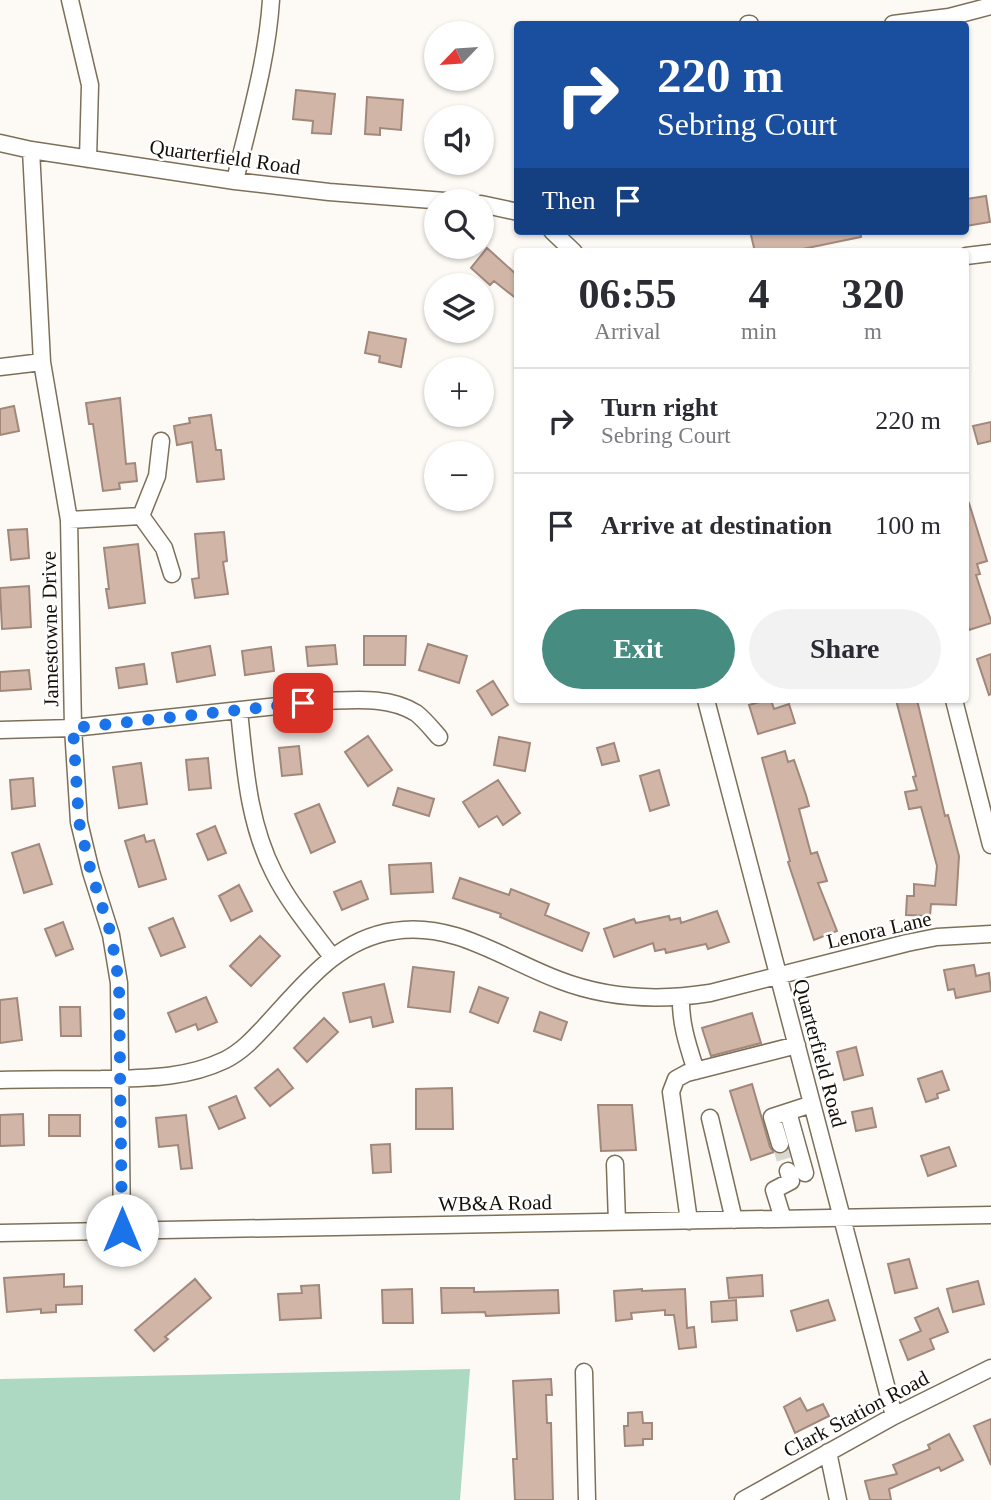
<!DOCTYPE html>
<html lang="en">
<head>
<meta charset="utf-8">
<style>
  body { margin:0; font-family:Georgia,serif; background:#f2f2f3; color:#2b2b33; height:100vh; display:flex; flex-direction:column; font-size:26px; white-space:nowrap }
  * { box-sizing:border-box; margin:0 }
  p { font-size:23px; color:#7c7c81 }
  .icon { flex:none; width:38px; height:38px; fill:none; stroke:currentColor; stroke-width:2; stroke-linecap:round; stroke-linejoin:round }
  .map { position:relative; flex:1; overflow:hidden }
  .drawer { position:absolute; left:514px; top:248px; width:455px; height:455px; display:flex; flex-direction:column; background:#fff; border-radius:7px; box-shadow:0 2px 5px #0004 }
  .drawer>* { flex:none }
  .guide { position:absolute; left:514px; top:21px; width:455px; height:214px; border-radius:7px; box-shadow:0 2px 5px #0004; background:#1a4fa0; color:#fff; overflow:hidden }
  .needle { width:46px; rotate:245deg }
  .buttons { position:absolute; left:424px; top:21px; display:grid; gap:14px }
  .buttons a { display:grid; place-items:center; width:70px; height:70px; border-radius:50%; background:#fff; box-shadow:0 2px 5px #0004; font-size:35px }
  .pin { position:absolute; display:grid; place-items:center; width:60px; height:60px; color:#fff; margin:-30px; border-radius:14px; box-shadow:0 4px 10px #0006 }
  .me { position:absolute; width:77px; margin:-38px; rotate:0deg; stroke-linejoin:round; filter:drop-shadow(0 0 5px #0008) }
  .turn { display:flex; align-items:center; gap:24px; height:147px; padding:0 28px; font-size:32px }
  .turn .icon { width:91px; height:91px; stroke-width:2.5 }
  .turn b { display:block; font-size:49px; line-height:60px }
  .then { display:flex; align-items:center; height:66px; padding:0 28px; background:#0003; gap:14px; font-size:26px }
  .eta { display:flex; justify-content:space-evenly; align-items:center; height:119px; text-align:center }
  .eta b { font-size:42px; font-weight:600; line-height:49px }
  .button { display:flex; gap:14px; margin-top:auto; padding:14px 28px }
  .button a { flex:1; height:80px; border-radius:42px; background:#478c81; color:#fff; font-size:28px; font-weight:600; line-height:80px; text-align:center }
  .button a+a { background:#f2f2f3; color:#2b2b33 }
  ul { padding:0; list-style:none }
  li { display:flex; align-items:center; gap:21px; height:105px; padding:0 28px; border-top:2px solid #e1e1e2 }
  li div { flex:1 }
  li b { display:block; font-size:26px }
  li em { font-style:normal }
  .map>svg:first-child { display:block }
</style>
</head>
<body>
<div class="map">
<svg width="991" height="1500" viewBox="0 0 991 1500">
  <rect width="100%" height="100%" fill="#fdfaf5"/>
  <path fill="#add9c2" d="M470,1369L460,1500H0V1379Z"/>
  <path fill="#d1b6a8" stroke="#a1887b" stroke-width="2" d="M296,90L335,94L331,134L312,133L313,121L293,119Z
    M367,97L403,100L401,130L380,128V135L365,134Z
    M986,196L990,222L966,226V199Z
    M750,231H860L861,237L788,252H755Z
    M487,248L518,276V300L494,281L490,285L471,268Z
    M369,332L406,339L401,367L379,362L380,356L365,353Z
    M120,398L126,464L135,463L137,481L119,483L120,489L103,491L93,424H89L86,403Z
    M14,406L19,431L0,435V409Z
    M211,415L216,450H221L224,479L197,482L192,442L177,445L174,426L190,423L189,418Z
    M991,422V441L978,444L973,426Z
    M969,503L987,561L977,564L980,574L976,575L991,621V623L969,630L966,620V504Z
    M27,529L29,558L11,560L8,530Z
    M224,532L227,561L223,562L228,594L195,598L192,579L199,578L195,534Z
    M138,544L145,603L109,608L106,589H109L104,548Z
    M29,586L31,627L2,629L0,588Z
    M364,636H406L405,665H364Z
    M428,644L467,656L459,683L419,670Z
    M335,645L337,664L308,666L306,647Z
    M210,646L215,675L177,682L172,653Z
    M271,647L274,671L245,675L242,651Z
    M991,654V694L989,695L977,659Z
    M144,664L147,684L119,688L116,668Z
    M29,670L31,689L0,691V672Z
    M493,681L508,705L492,715L477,691Z
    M766,700H771L774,709L789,704L795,723L758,734L749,705Z
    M896,700H917L945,816L948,815L959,856L956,905L931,904L930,916L906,915L907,896H914V884L935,886L937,866L921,807L909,809L905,792L917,790L913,777L916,776Z
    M368,736L392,770L368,786L345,752Z
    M499,737L530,743L525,771L494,765Z
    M614,743L619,761L602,765L597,748Z
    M299,746L302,774L282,776L279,748Z
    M785,751L788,762L794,760L806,795L809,806L799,809L811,854L817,852L827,881L818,883L837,931L814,940L788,862L790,861L762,758Z
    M208,758L211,788L189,790L186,760Z
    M141,763L147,804L119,808L113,767Z
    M659,770L669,805L650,811L640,776Z
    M33,778L35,806L12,809L10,780Z
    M498,780L520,813L503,825L497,816L479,827L463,802Z
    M398,788L434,799L429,816L393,805Z
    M319,804L335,842L311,853L295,814Z
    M215,826L226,853L208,860L197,834Z
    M144,835L146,842L154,840L166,879L139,887L125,841Z
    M39,844L52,884L24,893L12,853Z
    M431,863L433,892L391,894L389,865Z
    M460,878L509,895L511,889L549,904L545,915L589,933L582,951L500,917L501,914L453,898Z
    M361,881L368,899L342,910L334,892Z
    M239,885L252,911L231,921L219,896Z
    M717,911L729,942L708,949L706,944L666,953L665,949L655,951L653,943L614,957L604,929L634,919L636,923L669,916L670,920L680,918L681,923Z
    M173,918L185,947L161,956L149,928Z
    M63,922L73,949L56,956L45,929Z
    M260,936L280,956L251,986L230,966Z
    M974,965L976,976L989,973L991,991L956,998L954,989L948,990L944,970Z
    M413,967L454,972L450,1012L408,1007Z
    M384,984L393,1022L373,1027L371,1017L350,1022L343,993Z
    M479,987L508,998L498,1023L470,1012Z
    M206,997L217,1022L198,1030L196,1024L176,1032L168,1013Z
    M17,998L22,1040L0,1043V1000Z
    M60,1007H80L81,1036H61Z
    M540,1012L567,1022L561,1040L534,1031Z
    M752,1013L761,1043L711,1056L702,1028Z
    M324,1018L338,1032L307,1062L294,1048Z
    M856,1047L863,1075L844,1080L837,1052Z
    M278,1069L293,1088L270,1106L255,1088Z
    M942,1071L949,1090L937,1094L938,1098L926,1102L918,1079Z
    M752,1084L770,1147L774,1152L751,1160L730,1091Z
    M452,1088L453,1129H416V1089Z
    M236,1096L245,1118L219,1129L209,1107Z
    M598,1105H632L636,1150L601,1151Z
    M872,1108L876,1127L856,1131L852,1112Z
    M23,1114L24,1145L0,1146V1115Z
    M49,1115H80V1136H49Z
    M186,1115L192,1168L181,1169L178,1145L159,1147L156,1118Z
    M390,1144L391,1172L373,1173L371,1145Z
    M949,1147L956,1166L928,1176L921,1156Z
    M909,1259L917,1288L895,1293L888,1264Z
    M64,1274V1287L82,1286V1304L56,1305V1312L41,1313V1309L7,1312L4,1278Z
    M762,1275L763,1296L729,1298L727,1278Z
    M195,1279L211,1298L165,1337L168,1339L154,1351L135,1330Z
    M978,1281L984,1304L953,1312L947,1289Z
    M319,1285L321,1318L280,1320L278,1294L302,1293L301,1286Z
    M441,1288H474V1292L558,1290L559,1313L486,1316L485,1312L442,1313Z
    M412,1289L413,1323H383L382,1290Z
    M642,1289V1291L685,1289L687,1328L694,1327L696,1347L679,1349L674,1315H665V1310L631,1313L632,1319L616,1321L614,1291Z
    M736,1300L737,1320L712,1322L711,1302Z
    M828,1300L835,1320L797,1331L791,1311Z
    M938,1308L948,1332L930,1339L934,1349L908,1360L900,1340L921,1331L915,1318Z
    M551,1379L552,1395H546L547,1423H551L553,1500H515L513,1459H517L513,1381Z
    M800,1398L807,1411L823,1404L829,1416L795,1433L784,1407Z
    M642,1412L643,1423H652V1439H643V1445L625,1446L624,1426H628V1413Z
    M991,1419V1465L974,1426Z
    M949,1434L963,1460L941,1471L939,1467L889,1489L891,1500H870L865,1481L897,1474L893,1465L930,1449L928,1445Z"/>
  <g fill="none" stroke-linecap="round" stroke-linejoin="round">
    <path stroke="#dad7d1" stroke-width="16" stroke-dasharray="16 8" stroke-linecap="butt" d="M780,1144L788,1171"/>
    <g stroke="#7d705a" stroke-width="19">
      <path id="minor" d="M70,0L90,85L88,159
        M748,24H750
        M893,24L949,17L991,6
        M0,143L31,150L235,181L329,192L445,201
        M31,150L42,362L69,520L73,728L79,822L91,872L111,935L119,983L122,1230
        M235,181C249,120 267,62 271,0
        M481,204L518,212
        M552,231L574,252
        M966,256L991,253
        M0,367L42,362
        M141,516L164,548L172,574
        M69,520L141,516L157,476L161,441
        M706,700L894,1416
        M954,700L991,845
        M239,711C245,767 248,822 274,873C289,903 312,930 332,957
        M0,730L73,728L324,701C354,700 389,696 416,713C424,719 432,729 439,737
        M681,997C680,1023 688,1046 696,1071
        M0,1080C34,1079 67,1079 101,1079C144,1078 185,1079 225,1060C243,1051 255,1037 269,1022C305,983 338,939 394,931C454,921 505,960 559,980C608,999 659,1001 710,993L907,943L937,937L991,934
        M788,1112L805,1173
        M710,1118L734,1220
        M780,1144L772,1117L812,1104
        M615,1164L617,1222
        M783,1219L774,1190L791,1181L788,1171
        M689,1221L671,1092L676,1079L687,1073L797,1045
        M0,1233L991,1215
        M584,1372L587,1500
        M828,1452L838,1500
        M743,1500L894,1416L991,1368"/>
    </g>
    <use href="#minor" stroke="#fff" stroke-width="16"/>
  </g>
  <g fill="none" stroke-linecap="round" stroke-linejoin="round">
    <path stroke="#1a73e8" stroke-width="12" stroke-dasharray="0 21.6" d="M122,1230L119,983L111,934L91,872L79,822L73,728L303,703"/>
  </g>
  <g text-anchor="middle" stroke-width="5" stroke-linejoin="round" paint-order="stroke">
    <g font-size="21" fill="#140f07" stroke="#fff">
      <text transform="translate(225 157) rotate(8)" y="7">Quarterfield Road</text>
      <text transform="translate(50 629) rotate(-91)" y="7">Jamestowne Drive</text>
      <text transform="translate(879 930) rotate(-13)" y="7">Lenora Lane</text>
      <text transform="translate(820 1053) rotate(75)" y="7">Quarterfield Road</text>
      <text transform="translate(495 1203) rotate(-1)" y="7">WB&amp;A Road</text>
      <text transform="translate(856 1414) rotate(-28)" y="7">Clark Station Road</text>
    </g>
  </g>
</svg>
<div class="buttons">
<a><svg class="needle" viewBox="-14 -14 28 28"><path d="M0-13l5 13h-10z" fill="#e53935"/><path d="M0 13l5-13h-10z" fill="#7c7c81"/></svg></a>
<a><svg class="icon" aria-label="sound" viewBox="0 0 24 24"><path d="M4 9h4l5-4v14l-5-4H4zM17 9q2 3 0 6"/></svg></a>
<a><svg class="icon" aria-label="search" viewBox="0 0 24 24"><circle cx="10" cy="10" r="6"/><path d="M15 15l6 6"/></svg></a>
<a><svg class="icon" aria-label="layers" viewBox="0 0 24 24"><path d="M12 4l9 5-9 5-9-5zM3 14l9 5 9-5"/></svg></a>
<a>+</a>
<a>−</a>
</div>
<div class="pin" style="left:303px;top:703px;background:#d93025"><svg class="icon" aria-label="arrive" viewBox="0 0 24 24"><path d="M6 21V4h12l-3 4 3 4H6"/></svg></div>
<svg class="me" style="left:122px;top:1230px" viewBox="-20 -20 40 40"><circle r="19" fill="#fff"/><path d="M0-13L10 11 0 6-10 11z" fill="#1a73e8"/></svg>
<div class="guide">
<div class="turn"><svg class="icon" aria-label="right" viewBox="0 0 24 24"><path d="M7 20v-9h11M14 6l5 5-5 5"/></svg><div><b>220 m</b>Sebring Court</div></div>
<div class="then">Then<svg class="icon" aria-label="arrive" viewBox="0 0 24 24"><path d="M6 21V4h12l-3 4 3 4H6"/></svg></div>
</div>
<section class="drawer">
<div class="eta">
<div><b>06:55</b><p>Arrival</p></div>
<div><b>4</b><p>min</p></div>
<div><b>320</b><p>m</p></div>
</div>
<ul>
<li><svg class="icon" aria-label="right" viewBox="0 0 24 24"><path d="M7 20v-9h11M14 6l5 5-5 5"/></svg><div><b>Turn right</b><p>Sebring Court</p></div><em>220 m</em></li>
<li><svg class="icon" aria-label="arrive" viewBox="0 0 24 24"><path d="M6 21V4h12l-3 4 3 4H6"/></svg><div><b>Arrive at destination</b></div><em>100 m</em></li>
</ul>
<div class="button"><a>Exit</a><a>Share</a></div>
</section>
</div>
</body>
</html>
